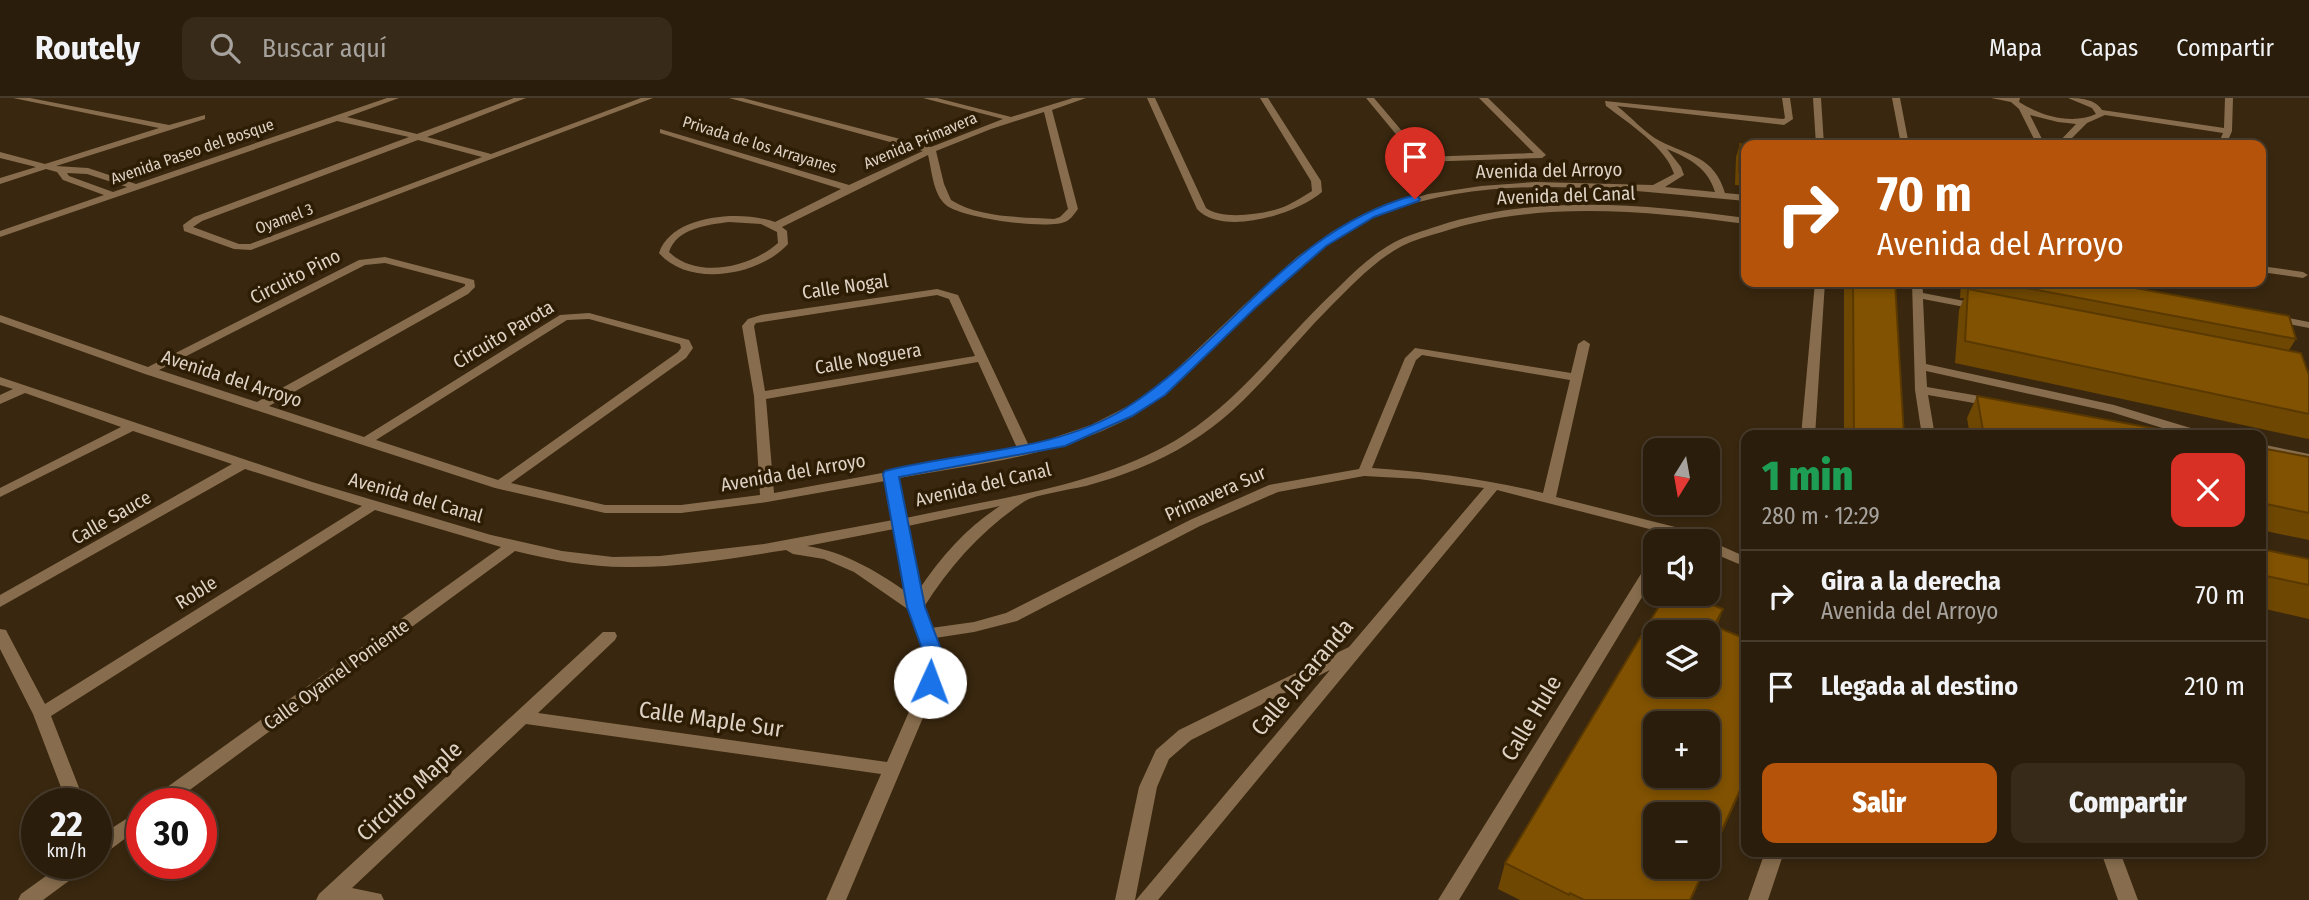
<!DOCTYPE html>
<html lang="es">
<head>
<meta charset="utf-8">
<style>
  body { margin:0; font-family:"Fira Sans Condensed",sans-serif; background:#372a19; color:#f1f3f6; height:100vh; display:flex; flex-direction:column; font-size:26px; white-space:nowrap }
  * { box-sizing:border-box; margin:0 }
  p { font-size:23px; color:#a6a29d }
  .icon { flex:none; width:38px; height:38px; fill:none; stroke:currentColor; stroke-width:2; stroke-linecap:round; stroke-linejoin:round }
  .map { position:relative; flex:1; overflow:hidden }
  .panel { position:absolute; left:1741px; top:332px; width:525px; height:427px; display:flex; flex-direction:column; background:#2b1d0b; border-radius:14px; box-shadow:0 4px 10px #0003,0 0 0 2px #473b2c }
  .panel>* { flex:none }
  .top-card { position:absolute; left:1741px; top:42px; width:525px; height:147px; border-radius:14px; box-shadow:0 4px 10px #0003,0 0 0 2px #473b2c; background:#b45309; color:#fff; overflow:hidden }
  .needle { width:46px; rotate:191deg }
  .controls { position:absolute; left:1643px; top:340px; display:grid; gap:14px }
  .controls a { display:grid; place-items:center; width:77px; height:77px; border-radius:14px; background:#2b1d0b; box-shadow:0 4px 10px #0003,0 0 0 2px #473b2c; font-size:35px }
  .speed { position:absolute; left:21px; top:690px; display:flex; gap:14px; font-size:35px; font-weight:700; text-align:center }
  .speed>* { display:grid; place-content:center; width:91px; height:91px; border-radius:50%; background:#2b1d0b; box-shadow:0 4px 10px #0003,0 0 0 2px #473b2c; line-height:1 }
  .speed small { font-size:18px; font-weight:400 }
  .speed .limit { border:10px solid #d22; background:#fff; color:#111 }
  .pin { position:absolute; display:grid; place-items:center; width:60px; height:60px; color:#fff; margin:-72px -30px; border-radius:50% 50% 50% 0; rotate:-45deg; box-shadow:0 0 7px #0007 }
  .pin .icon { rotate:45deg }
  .me { position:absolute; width:77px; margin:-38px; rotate:2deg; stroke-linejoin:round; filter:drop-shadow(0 0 5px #0008) }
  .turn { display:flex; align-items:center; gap:24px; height:147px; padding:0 21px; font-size:32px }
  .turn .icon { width:91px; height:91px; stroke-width:2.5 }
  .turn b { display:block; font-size:49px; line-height:60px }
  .round { display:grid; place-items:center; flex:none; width:74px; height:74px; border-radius:14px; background:#372a19 }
  .headline { display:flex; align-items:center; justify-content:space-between; height:119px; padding:0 21px }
  h1 { font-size:42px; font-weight:800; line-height:52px; color:#1e9e55 }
  .cta { display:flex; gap:14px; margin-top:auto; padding:14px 21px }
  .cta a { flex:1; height:80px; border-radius:14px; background:#b45309; color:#fff; font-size:28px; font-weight:800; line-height:80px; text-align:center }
  .cta a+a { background:#372a19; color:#f1f3f6 }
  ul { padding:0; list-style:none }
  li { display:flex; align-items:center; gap:21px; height:91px; padding:0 21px; border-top:2px solid #473b2c }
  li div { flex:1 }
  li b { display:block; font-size:26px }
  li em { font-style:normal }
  header { display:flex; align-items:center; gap:42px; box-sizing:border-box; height:98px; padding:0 35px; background:#2b1d0b; border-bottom:2px solid #473b2c }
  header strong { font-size:33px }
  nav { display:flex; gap:38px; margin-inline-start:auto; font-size:24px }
  .search { width:490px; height:63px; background:#372a19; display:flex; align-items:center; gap:18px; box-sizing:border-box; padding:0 24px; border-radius:14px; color:#a6a29d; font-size:26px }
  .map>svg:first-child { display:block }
</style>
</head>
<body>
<header>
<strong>Routely</strong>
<div class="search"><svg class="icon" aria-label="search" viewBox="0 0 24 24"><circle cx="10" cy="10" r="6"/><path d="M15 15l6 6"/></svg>Buscar aquí</div>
<nav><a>Mapa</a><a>Capas</a><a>Compartir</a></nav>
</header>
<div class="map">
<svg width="2309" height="802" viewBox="0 0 2309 802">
  <rect width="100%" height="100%" fill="#39270f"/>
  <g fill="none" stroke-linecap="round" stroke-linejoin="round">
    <path fill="#876d4d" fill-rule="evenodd" d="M13,0H30L169,27L205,17V21L56,68L88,70L136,86L387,0H399L347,19L417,36L514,0H526L427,39L491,56L641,0H653L251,152L234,151L184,133L183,127L194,119L409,39L337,23L0,139V133L104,97L63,82L57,74L46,71L0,86V80L36,69L0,60V54L45,66L159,30ZM418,42L482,59L250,146H239L193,129L202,123ZM67,75L87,76L127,89L113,94L69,78Z
      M729,0H743L931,49L1003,21L923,0H937L1011,19L1073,0H1086L1052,12L1078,111C1075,115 1071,121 1067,123C1051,133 961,120 946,107C933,96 932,73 928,57L782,129L787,133L788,146C759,178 689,190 659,155C672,116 742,112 775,124L841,91L660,35V31L849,87L923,53ZM1044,14L1068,111L1060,119L1054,121C1022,119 979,120 951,102L944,86L936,53L991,31ZM729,124L761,126L777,134L778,145C751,169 698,182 669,154C677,130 707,127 729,124Z
      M1147,0H1155L1206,110C1223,123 1269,116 1288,107C1296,103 1304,98 1312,93L1311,83L1260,0H1268L1321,83L1322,94C1297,116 1223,139 1197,111Z
      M1366,0H1374L1424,59L1534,55L1479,0H1488L1546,57L1542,60L1419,64Z
      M1782,0H1790L1793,21L1784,27L1617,8C1630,18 1646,36 1660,43C1689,58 1714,58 1725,95L1746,97V103C1627,93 1499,72 1384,115C1312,143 1256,206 1202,260C1190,272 1178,286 1164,297C1090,355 988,364 899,380L906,420C995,400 1106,388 1184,337C1244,298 1287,237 1340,188C1356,172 1373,156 1393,145C1407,137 1423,133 1438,128C1537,96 1645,106 1746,120V126C1646,113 1539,102 1442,134C1428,138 1414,142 1402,148C1374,163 1351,188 1329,210C1284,255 1245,312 1189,345C1157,365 1122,378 1086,388C1073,391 1034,397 1025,403C983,431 951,466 924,509L931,530L974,524L1006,515L1190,422L1269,387L1359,371L1405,260L1415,250L1571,275L1578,246L1584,242L1590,246L1556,399L1679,430L1703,440L1705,443H1685L1669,436L1497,392L1158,802H1136L1330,572L1191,642L1169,661L1157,689L1135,802H1115L1139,689L1156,652L1179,632L1349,549L1484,390L1419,381L1364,378L1278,394L1200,428L1017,523L974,534L935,540L942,559L938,584L846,802H826L881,676L526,626L352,790L381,796L384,802H316L319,796L603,534H615L617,538L615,542L538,615L887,664L922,584L926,559L909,512L854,474L824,461L793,456L786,452C734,460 679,470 626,469C589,469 552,462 515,453L172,705H150L152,700L501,449L375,412L51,618L85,705H67L33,616L0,551V531L6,532L8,536L45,606L362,408L245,371L0,509V497L232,366L133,333L0,399V390L121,329L25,295L0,306V297L13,291L0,287V279L312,384L491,437L562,453L613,459L660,458L764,446L893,422L885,383L767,404L681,415H605L495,390L145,276L0,224V217L148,269L359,162L385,159L474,182L475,189L468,196L269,308L364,339L560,217L589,215L689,242L693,250L686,260L511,385L605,407H681L760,397L754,298L742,228L748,221L761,217L937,191L958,197L1029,348L1091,327L1140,302L1160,287L1244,207L1297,159L1333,133L1376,112L1428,96L1481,88L1536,84L1653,87L1674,76C1667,50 1627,24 1606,8L1605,3L1783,21L1785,20ZM1667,51C1689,60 1708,70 1715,94L1665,89L1684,77L1681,69ZM385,165L465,186V188L257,304L159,272L365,167ZM937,197L949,201L975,258L765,293L754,228L756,225ZM589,221L680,246L681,250L678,254L498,382L376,342L567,222ZM1422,257L1570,282L1543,395C1486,381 1430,374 1372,370L1416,262ZM978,264L1017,350L774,395L766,301ZM1000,408C967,429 942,458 920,490L908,428ZM894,431L905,493C875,472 844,454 807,448Z
      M1813,0H1821L1824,47H1816Z
      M1892,0H1900L1909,47H1901Z
      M1991,0H2020L2019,4C2041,18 2072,27 2096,16L2092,10L2068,0C2080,0 2095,1 2102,12L2224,30L2225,0H2233L2232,33L2226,47H2218L2223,35L2105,17L2087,25L2065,47H2056L2076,26L2058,24L2030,17L2045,47H2037L2019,11L2011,4Z
      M2261,168L2303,174L2308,177L2303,180L2261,174Z
      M1815,184H1825L1815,338H1801Z
      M1912,184H1922L1923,195L1980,206L1986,209L1980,212L1923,201L1926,266L2114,307L2204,334L2206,337L2188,338L2111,314L1926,273L1927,289L1991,300L1997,304L1991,308L1928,297L1935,338H1922L1915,292Z
      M2273,217L2309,224V230L2269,222L2267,220Z
      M2261,346L2309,356V364L2261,354Z
      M1708,442L1746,459V469L1708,453Z
      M1656,458V476L1459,802H1438L1649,463Z
      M142,711V728L103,757L96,759V740Z
      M1765,754H1784L1768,802H1748Z
      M2101,754H2120L2138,802H2118Z
      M64,765H88L85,771L43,802H18L21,796Z"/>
  </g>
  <path fill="#6e4702" d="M1740,46L1746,47V88L1735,87L1736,59Z
    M1844,184H1895L1904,338H1844Z
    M1961,184H2102L2296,241L2289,252L2309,277V340L2308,341L1955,265L1959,212L1964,200H1960Z
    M1977,298L2195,338H1970L1967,320Z
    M2261,350L2309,359V442L2261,432Z
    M2261,451L2309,461V521L2261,510Z
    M1723,511L1717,529L1746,541V681L1708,766V716L1707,768L1691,802H1520L1498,791L1505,765Z"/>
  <path fill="#5a3901" d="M1723,511L1714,536V528Z
    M1746,679V681L1708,766V763Z"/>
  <path fill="#805202" stroke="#5a3901" stroke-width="2" fill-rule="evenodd" d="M1740,46L1748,47H1746V75L1739,74Z
    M1853,184H1895L1904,338H1854Z
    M1995,184H2102L2289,218L2296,241Z
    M1968,191L2301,255L2309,277V316L1965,243Z
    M1977,298L2195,338H1984Z
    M2261,350L2309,359V415L2261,405Z
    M2261,451L2309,461V487L2261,477Z
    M1667,495H1681L1723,511L1714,528L1746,541V679L1708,763V716H1656V768H1706L1690,802H1584L1570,795L1569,797L1505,765ZM1656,534H1708V586H1656ZM1656,625H1708V677H1656Z"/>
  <path fill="#1a73e8" stroke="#114b97" stroke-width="2" d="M1415,97L1420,101L1419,103L1374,119L1326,148L1255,210L1165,297L1132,318L1065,348L899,379L925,509L944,559L937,589H923L921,584L925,559L907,509L883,376L885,373C965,353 1055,354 1126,310C1230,244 1287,132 1415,97Z"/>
  <g text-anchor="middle" stroke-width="7" stroke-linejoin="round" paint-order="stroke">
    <g font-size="16" fill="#ddd2c4" stroke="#2e1d05">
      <text transform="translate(920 42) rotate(-23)" y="6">Avenida Primavera</text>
      <text transform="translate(760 46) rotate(17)" y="6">Privada de los Arrayanes</text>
      <text transform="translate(192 53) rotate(-19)" y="6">Avenida Paseo del Bosque</text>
      <text transform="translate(284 120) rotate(-20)" y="6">Oyamel 3</text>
    </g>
    <g font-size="19" fill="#ddd2c4" stroke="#2e1d05">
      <text transform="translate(1549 72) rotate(-1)" y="7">Avenida del Arroyo</text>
      <text transform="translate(1566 97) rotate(-2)" y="7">Avenida del Canal</text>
      <text transform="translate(295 178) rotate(-27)" y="7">Circuito Pino</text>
      <text transform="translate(845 188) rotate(-8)" y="7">Calle Nogal</text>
      <text transform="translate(503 236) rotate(-31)" y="7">Circuito Parota</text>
      <text transform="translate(868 260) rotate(-10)" y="7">Calle Noguera</text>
      <text transform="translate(232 280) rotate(18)" y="7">Avenida del Arroyo</text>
      <text transform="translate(793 374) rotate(-10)" y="7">Avenida del Arroyo</text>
      <text transform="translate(983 386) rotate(-13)" y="7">Avenida del Canal</text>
      <text transform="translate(1215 395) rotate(-24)" y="7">Primavera Sur</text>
      <text transform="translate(416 399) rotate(16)" y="7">Avenida del Canal</text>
      <text transform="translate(111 419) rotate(-30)" y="7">Calle Sauce</text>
      <text transform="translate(196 494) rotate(-32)" y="7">Roble</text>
      <text transform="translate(336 576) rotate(-36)" y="7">Calle Oyamel Poniente</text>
    </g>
    <g font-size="23" fill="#ddd2c4" stroke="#2e1d05">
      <text transform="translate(1302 579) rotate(-50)" y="8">Calle Jacaranda</text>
      <text transform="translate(1531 620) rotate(-59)" y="8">Calle Hule</text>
      <text transform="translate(711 621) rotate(8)" y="8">Calle Maple Sur</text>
      <text transform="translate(409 693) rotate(-43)" y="8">Circuito Maple</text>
    </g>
  </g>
</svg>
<div class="controls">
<a><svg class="needle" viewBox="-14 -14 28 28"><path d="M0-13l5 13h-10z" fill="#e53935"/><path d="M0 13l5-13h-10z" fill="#a6a29d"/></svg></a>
<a><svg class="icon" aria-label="sound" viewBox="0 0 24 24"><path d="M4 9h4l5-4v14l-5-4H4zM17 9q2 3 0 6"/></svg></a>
<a><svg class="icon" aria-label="layers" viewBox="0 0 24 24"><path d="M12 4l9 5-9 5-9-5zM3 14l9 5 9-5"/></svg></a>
<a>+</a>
<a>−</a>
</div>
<div class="speed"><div>22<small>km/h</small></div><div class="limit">30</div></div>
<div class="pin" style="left:1415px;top:101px;background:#d93025"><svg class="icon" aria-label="arrive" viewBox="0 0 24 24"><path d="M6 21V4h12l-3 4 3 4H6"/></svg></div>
<svg class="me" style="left:930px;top:584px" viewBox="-20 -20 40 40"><circle r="19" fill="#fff"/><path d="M0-13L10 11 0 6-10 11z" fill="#1a73e8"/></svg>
<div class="top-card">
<div class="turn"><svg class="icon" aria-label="right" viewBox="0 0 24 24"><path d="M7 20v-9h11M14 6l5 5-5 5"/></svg><div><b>70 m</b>Avenida del Arroyo</div></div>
</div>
<section class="panel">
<div class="headline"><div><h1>1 min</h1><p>280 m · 12:29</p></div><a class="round" style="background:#d93025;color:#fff"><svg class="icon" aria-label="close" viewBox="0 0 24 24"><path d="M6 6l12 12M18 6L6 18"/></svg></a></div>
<ul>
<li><svg class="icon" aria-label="right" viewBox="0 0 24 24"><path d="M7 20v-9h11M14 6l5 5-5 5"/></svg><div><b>Gira a la derecha</b><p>Avenida del Arroyo</p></div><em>70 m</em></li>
<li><svg class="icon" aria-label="arrive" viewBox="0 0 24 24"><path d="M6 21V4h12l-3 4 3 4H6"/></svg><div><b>Llegada al destino</b></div><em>210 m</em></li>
</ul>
<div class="cta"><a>Salir</a><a>Compartir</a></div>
</section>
</div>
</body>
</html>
